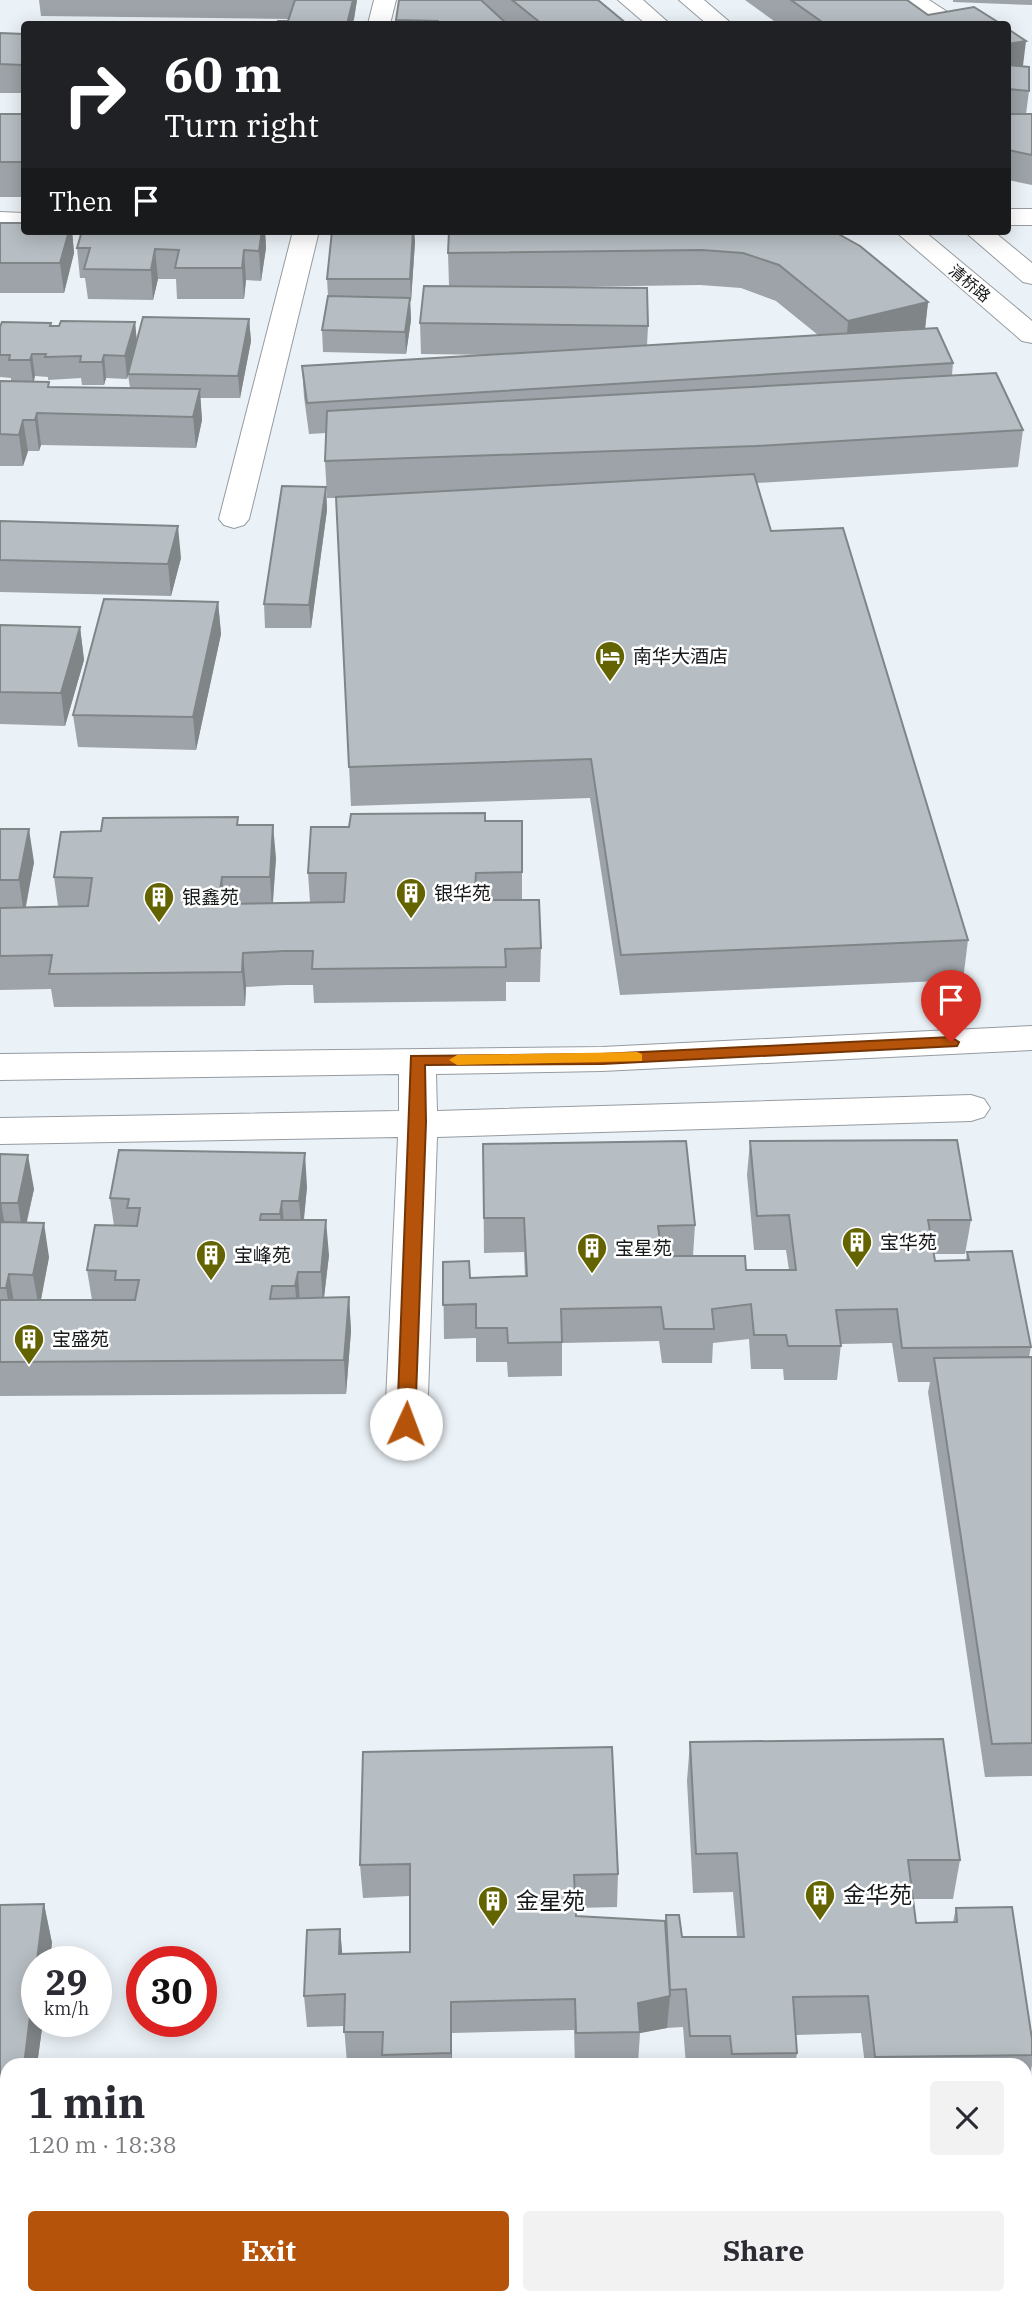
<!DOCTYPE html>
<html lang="en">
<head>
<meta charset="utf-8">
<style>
  body { margin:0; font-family:"IBM Plex Serif","Noto Sans SC",serif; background:#f2f2f3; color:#2b2b33; height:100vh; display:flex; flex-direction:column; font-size:26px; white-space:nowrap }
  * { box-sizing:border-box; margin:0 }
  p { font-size:23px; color:#7c7c81 }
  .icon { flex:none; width:38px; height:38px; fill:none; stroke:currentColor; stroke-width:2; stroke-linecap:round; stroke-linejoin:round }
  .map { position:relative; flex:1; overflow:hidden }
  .side { position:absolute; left:0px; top:2058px; width:1032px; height:247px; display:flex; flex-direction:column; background:#fff; border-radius:21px 21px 0 0; box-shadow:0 4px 18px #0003 }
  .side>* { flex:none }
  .hud { position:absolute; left:21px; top:21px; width:990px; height:214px; border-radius:7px; box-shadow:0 4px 18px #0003; background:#202124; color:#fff; overflow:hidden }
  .speed { position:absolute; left:21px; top:1946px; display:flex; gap:14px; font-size:35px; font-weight:700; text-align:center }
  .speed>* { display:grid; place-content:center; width:91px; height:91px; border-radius:50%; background:#fff; box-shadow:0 4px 18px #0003; line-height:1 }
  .speed small { font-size:18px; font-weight:400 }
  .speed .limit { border:10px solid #d22; background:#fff; color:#111 }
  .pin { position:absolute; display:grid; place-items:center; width:60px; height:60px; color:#fff; margin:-72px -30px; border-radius:50% 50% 50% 0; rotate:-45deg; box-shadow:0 0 7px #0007 }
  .pin .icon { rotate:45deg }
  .me { position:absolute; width:77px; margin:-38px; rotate:2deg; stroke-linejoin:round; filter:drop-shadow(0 0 5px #0008) }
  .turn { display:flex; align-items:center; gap:24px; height:147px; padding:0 28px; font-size:32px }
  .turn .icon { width:91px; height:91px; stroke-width:2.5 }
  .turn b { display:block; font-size:49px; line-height:60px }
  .then { display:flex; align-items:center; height:66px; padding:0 28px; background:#0003; gap:14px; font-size:26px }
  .round { display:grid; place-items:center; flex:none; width:74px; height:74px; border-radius:7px; background:#f2f2f3 }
  .head { display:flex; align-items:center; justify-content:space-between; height:119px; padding:0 28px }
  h1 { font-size:42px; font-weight:800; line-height:52px }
  .button { display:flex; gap:14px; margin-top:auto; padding:14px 28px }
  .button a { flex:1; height:80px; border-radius:7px; background:#b45309; color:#fff; font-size:28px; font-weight:800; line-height:80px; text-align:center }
  .button a+a { background:#f2f2f3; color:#2b2b33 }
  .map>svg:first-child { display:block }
</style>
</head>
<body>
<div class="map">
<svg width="1032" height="2304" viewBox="0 0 1032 2304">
  <rect width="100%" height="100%" fill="#ebf2f7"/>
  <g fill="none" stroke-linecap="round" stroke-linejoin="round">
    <g stroke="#959ba0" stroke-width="2">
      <path id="minor" d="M374,0H396L390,24H368Z
        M907,0H929L966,24H939L910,9Z
        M1008,209H1032V225H1008Z
        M0,212L24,213V227L0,228Z
        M293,231H319L249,519L244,525L234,528L224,525L219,519Z
        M1032,1026V1050L602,1071L436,1074L437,1111L971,1095L984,1099L990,1108L984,1117L971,1121L437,1137L427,1424L421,1435L406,1440L391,1435L385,1424L398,1137L0,1144V1118L399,1111V1074L0,1080V1054L602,1047Z"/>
    </g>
    <g stroke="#959ba0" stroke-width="2">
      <path id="major" d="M618,0H643L670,24H646Z
        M679,0H704L732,24H707Z
        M895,231H924L1032,321V343L1022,341Z
        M964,231H993L1032,263V284L1023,282Z
        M1026,2276H1032V2304H974L976,2298H1026Z"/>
    </g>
    <use href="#minor" fill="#fff" fill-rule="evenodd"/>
    <use href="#major" fill="#fff" fill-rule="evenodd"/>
  </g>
  <path fill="#9da3a8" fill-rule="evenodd" d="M39,0H357L354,20L288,21L289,19L41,16Z
    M399,0H598L627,24H396Z
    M745,0H907L928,15L1001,24H778Z
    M953,0H1032V5L953,2Z
    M1008,29L1023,66L1029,91L1026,114H1032V185L1008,180Z
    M0,33L24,34V93H0Z
    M0,114H24V197H0Z
    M0,223L24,231H72L74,253L64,293H0Z
    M82,231H265L266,248L261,281L246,280L244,299H177L176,279H158L153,300L88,299L85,278H80L77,248Z
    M332,231H414L415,242L411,301H410L411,320L406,354L323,352L322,330L328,296L327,279Z
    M833,231L928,302L925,329L953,363L952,375L1023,430L1018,467L757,483L771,531L968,940L963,980L620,995L590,798L351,806L336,498H327L325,461L326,433L309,434L304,397L302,366L499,355L421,354L420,323L449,286L448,253ZM700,285L741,288L776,301L818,335L647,346L648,326L567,287Z
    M249,319L251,341L240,398H200L202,420L196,448L41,445L39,451H28L23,466H0V381H11V378L0,377V327L51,323V326L135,322L137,341ZM128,375L130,388L49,387L34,382L35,376L48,377V380L81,378L82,385H104L106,378L127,379Z
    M326,487L327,510L311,628H265L264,604Z
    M0,521L181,558L171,596L0,592Z
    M218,602L221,634L196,750L78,747L73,715Z
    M0,625L80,627L84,660L65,726L0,724Z
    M485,813V821H522V900L541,948L540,982H506V1001L314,1003L313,985H286L246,987L245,1006L54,1007L51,989L0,990V829L34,862L26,907L58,906L54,877L101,831L238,825L276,858L273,903L310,902L308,873L349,827Z
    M750,1141L971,1220L965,1254H934L935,1261L966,1260L967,1252L1031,1347L1029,1357H1032V1776L985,1777L928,1392L930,1382H898L892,1343L841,1344L837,1380H784L783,1369H751L749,1339L713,1343L712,1363H662L659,1341L562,1343V1376L508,1377L507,1362H476V1338L444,1339L443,1262L470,1278L525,1276L524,1252L484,1253L483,1144L695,1225L693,1256L746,1270H789L786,1250H754L747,1175Z
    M0,1154L34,1189L27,1222L49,1257L41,1300H92L87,1270L114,1226L110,1198L307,1187L304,1220L329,1255L324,1297H349L351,1331L346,1394L0,1396Z
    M690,1742L960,1860L953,1899H913L916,1923L953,1922L956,1908L1032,2039V2065L1026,2091V2065H865L861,2033L796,2035L797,2053L795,2065H686L683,2027L667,2028L640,2033L638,2064L575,2065L574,2030L452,2033V2065H383V2063H347L344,2026L307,2027L304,1996L340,1929L342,1954L410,1952V1896L363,1898L360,1865L363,1752L618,1874L617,1907L576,1908V1916L665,1921L666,1915L682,1937H737L733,1892L693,1893L687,1781Z
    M44,1904L52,1943L37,2021H43L37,2065H7V2184H0V1905Z"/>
  <path fill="#808588" d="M353,0H357L353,24H347Z
    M1026,41L1022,74L1008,77V44Z
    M69,231H72L74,253L64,293L60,263Z
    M262,231H265L266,248L261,281L259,251Z
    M413,231H414L415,242L411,301L410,279Z
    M155,249L158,279L153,300L151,270Z
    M244,250L246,280L244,299L242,268Z
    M410,298L411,320L406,354L405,332Z
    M928,302L924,338L845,358L848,321Z
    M249,319L251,341L240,398L238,376Z
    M135,322L137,345L127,379L125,356Z
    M32,354L35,376L33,383L30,360Z
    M104,355L106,378L104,385L102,362Z
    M200,389L202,420L196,448L193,417Z
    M37,413L41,445L39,451L35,420Z
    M23,420L28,451L23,466L19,435Z
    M326,487L327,510L311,628L309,605Z
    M178,526L181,558L171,596L168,564Z
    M218,602L221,634L196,750L193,717Z
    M80,627L84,660L65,726L61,693Z
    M273,825L276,858L272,910L270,877Z
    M29,829L34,862L24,914L19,880Z
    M222,877L225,910L218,904Z
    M243,953L246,987L245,1006L242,972Z
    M305,1153L307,1187L302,1235L299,1201Z
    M28,1155L34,1189L23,1237L18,1203Z
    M282,1201L285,1235L283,1248L280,1214Z
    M1,1203L7,1237L0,1229V1207Z
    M326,1220L329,1255L323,1306L321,1272Z
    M44,1223L49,1257L39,1309L33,1275Z
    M298,1272L300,1306L298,1320L295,1286Z
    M9,1274L15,1308L12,1323L6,1288Z
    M349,1297L351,1331L346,1394L344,1360Z
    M44,1904L52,1943L50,1962H37Z
    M340,1929L343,1961L339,1954Z
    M37,1963V2021H43L37,2065H24Z
    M670,1996L667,2028L640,2033L638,2003Z
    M451,2002L452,2033V2065L451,2053Z"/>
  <path fill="#b7bec3" stroke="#808588" stroke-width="2" d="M295,0H353L347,24H277L278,21H288Z
    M399,0H481L507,24H438V21L396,20Z
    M512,0H598L627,24H542Z
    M791,0H907L928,15L974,7L1001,24H825Z
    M1008,29L1026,41L1008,44Z
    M0,33L24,34V60L23,65L0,64Z
    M1008,65L1029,67V91L1008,89Z
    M0,114H24V162H0Z
    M1008,114H1032V155L1008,150Z
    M0,223H24V231H69L60,263H0Z
    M82,231H262L259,251L244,250L242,268H175L179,250L155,249L151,270L84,269L90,248H77Z
    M332,231H413L410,279H327Z
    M449,231H833L860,246L928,302L848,321L779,265L743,253L702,250L448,253Z
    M424,286L647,288L648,326L420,323Z
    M328,296L410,298L405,332L322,330Z
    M143,317L249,319L238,376L128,374Z
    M61,321L135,322L125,356L104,355L102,362H80L81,356L45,357L46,354H32L30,360H9L10,355H0V327L2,322L51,323L50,326H59Z
    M937,328L953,363L307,403L302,366Z
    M996,373L1023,430L756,446L325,461L327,411Z
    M0,381L49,382L48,387L200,389L193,417L37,413L35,420H23L19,435L0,434Z
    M754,474L771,531L843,528L968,940L621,955L591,759L349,767L336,497Z
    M282,486L326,487L309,605L264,604Z
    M0,521L178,526L168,564L0,560Z
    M104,599L218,602L193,717L73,715Z
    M0,625L80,627L61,693L0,692Z
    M485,813V821H522V872L476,873L474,900H539L541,948L505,949L506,967L312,969L313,951H284L243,953L242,972L49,974L52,955L0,956V908L88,906L92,878L54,877L61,832L101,831L103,818L238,817L237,825H273L270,877H222L218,904L344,902L346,873H308L311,827H349L351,814Z
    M0,829H29L19,880H0Z
    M957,1140L971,1220H928L935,1261L969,1260L967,1252L1012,1251L1031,1347L902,1348L897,1309L836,1310L841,1346H788L786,1335H754L751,1304L712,1309L714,1329H664L661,1307L561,1309L562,1342L508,1343L507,1328H476V1304L443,1305V1262L469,1261L470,1278L527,1276L524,1218H484L483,1144L686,1141L695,1225L658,1226L662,1256H745L746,1270H796L789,1215L757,1216L750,1141Z
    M119,1150L305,1153L299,1201H282L280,1214H261L260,1220H326L321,1272H298L295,1286H272L270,1299L349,1297L344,1360L0,1362V1300H135L139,1280H115L116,1271L87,1270L95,1225L137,1226L140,1208H127L129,1199L110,1198Z
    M0,1154L28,1155L18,1203H1L0,1207Z
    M0,1222L44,1223L33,1275L9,1274L6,1288H0Z
    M1032,1357V1743L992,1744L934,1358Z
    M943,1739L960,1860H908L916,1923L957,1922L956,1908L1012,1907L1032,2039V2055L875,2057L868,1996L793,1997L797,2053L732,2054L730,2036H690L686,1989L670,1990L666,1915H679L682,1937H744L737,1853L696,1854L690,1742Z
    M612,1747L618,1874L574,1875L576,1916L665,1921L670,1996L638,2003L640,2032L576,2033L575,1999L451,2002V2053L382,2055L383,2032H344L345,1994L304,1996L307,1930L340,1929L339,1954L410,1952V1864L360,1865L363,1752Z
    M44,1904L24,2065H7V2148H0V1905Z"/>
  <path fill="#b45309" stroke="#753606" stroke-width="2" d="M951,1037L959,1042L957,1046L602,1064L425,1065L426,1122L415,1424L406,1431L400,1429L397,1424L411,1056L602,1054Z"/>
  <path fill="#f59e0b" d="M637,1052L642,1054V1061L457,1065L449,1060L457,1055Z"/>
  <defs>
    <g id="hotel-pin" transform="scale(1.575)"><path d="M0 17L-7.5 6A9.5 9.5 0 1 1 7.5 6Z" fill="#636400" stroke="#fff"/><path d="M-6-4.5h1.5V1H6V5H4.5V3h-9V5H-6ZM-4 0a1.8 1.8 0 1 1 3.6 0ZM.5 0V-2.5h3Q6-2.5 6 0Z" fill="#fff"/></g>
    <g id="building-pin" transform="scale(1.575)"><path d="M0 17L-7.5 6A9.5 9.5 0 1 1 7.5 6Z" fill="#636400" stroke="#fff"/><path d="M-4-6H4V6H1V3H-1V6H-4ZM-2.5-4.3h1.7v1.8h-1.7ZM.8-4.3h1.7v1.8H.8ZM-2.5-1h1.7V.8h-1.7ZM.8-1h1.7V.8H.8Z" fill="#fff"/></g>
  </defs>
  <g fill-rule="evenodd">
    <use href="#hotel-pin" x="610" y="656"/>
    <use href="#building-pin" x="411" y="893"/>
    <use href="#building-pin" x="159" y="897"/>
    <use href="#building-pin" x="857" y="1242"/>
    <use href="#building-pin" x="592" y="1248"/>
    <use href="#building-pin" x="211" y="1255"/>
    <use href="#building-pin" x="29" y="1339"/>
    <use href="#building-pin" x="820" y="1895"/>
    <use href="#building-pin" x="493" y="1901"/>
  </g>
  <g text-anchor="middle" stroke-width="5" stroke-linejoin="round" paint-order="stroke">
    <g font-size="16" fill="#16181a" stroke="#fff">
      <text transform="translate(970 283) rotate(40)" y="6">清桥路</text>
    </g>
    <g font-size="19" fill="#16181a" stroke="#fff" text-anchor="start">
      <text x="633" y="663">南华大酒店</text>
      <text x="434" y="900">银华苑</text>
      <text x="182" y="904">银鑫苑</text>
      <text x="880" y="1249">宝华苑</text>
      <text x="615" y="1255">宝星苑</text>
      <text x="234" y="1262">宝峰苑</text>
      <text x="52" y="1346">宝盛苑</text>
    </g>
    <g font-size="23" fill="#16181a" stroke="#fff" text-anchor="start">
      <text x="843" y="1903">金华苑</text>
      <text x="516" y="1909">金星苑</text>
    </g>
  </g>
</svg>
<div class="speed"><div>29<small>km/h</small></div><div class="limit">30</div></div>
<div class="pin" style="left:951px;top:1042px;background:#d93025"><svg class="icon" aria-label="arrive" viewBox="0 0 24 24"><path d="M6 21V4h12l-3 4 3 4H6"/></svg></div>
<svg class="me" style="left:406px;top:1424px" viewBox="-20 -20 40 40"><circle r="19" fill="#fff"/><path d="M0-13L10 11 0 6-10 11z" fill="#b45309"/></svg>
<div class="hud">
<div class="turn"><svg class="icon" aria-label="right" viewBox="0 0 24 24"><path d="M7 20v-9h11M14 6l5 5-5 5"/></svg><div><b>60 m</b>Turn right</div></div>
<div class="then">Then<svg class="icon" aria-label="arrive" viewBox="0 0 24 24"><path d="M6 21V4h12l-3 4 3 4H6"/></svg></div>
</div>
<section class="side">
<div class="head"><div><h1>1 min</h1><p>120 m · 18:38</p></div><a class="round"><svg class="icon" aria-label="close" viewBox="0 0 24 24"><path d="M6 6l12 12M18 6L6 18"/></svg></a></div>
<div class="button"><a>Exit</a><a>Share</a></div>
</section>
</div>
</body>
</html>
